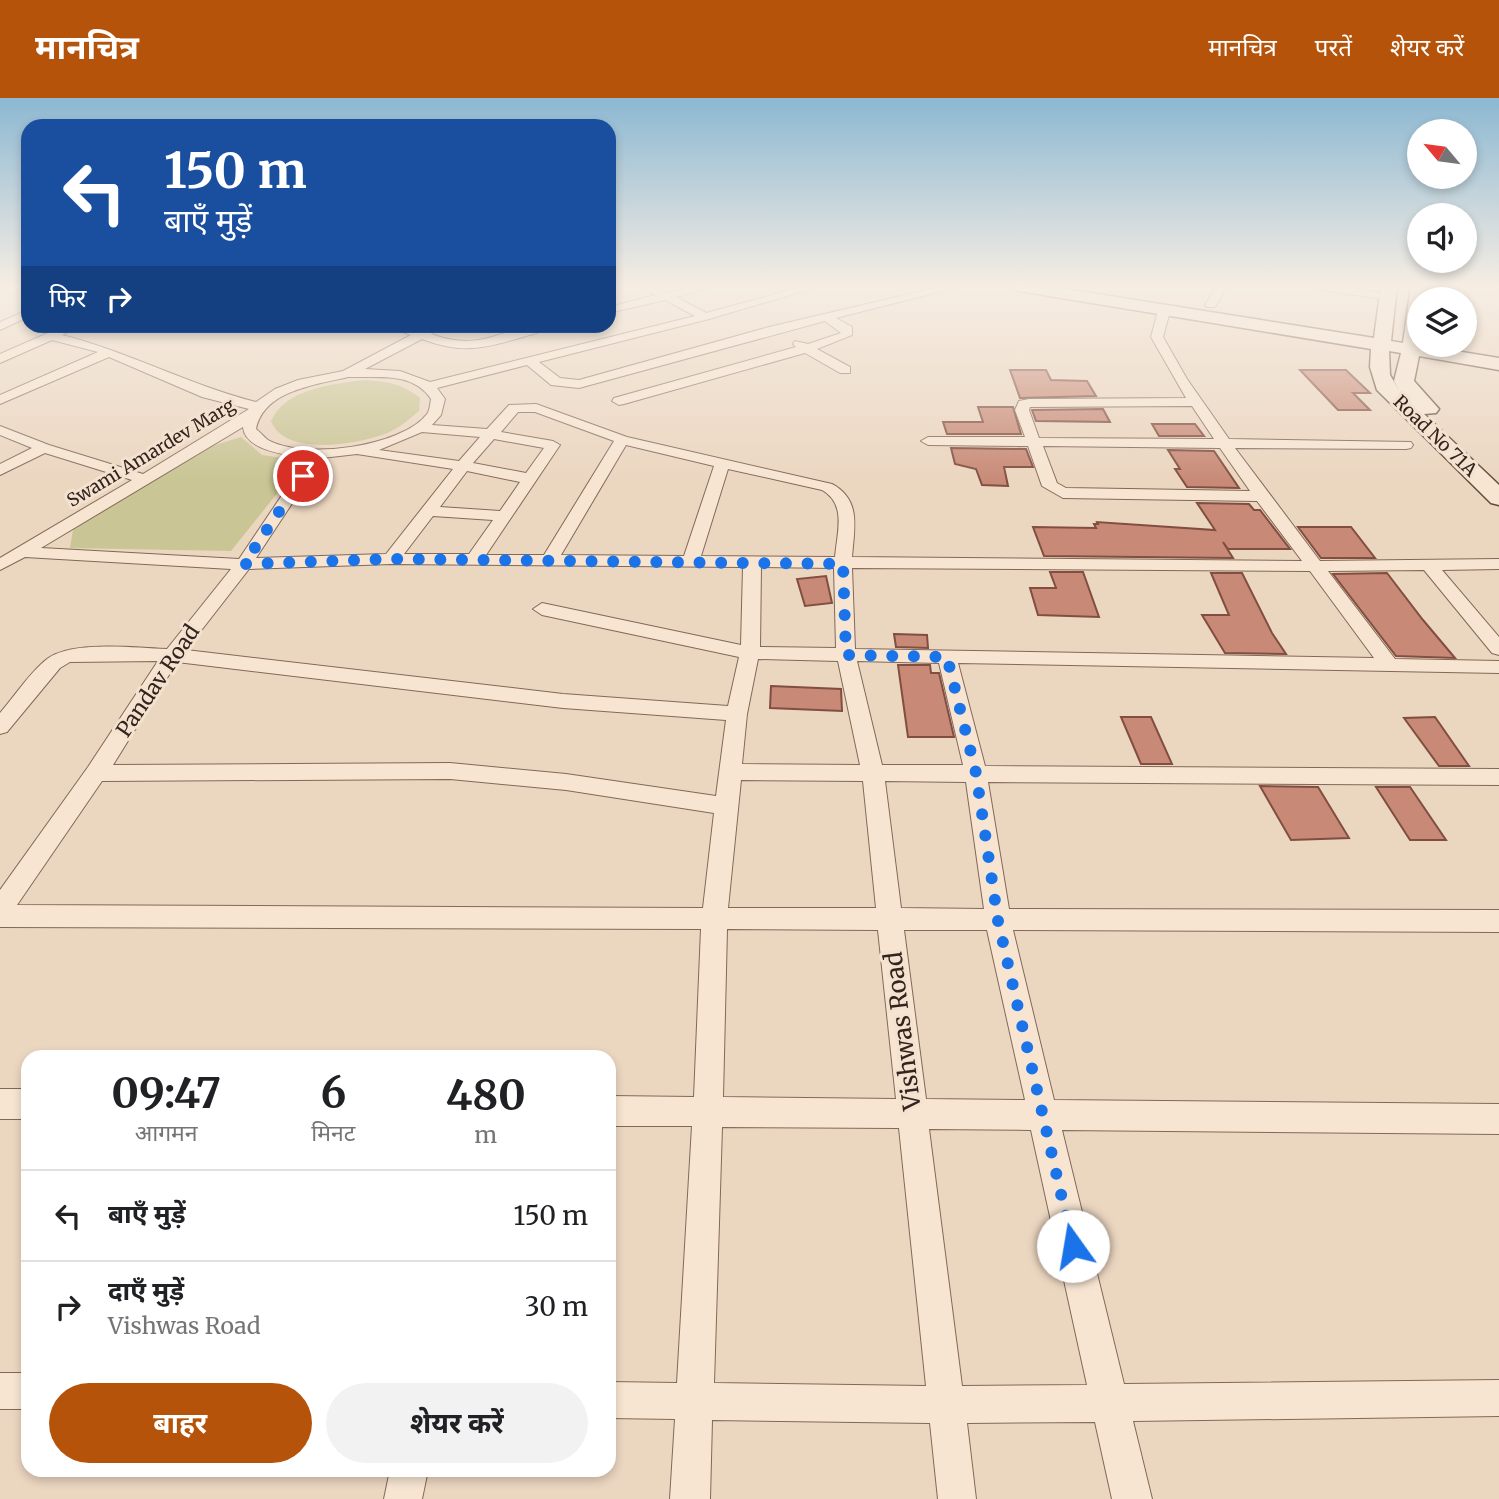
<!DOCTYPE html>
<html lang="hi">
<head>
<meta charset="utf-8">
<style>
  body { margin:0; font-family:Merriweather,"Noto Sans Devanagari",serif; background:#f2f2f2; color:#202124; height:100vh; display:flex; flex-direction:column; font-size:26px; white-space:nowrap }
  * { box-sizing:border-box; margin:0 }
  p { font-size:23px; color:#757577 }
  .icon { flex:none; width:38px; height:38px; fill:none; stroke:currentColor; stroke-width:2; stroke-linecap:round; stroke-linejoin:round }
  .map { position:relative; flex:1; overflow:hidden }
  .sheet { position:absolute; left:21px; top:952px; width:595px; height:427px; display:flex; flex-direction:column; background:#fff; border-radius:21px; box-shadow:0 4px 10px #0003 }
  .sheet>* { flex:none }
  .guide { position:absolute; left:21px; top:21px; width:595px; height:214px; border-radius:21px; box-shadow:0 4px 10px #0003; background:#1a4fa0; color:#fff; overflow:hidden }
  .needle { width:46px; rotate:299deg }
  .fabs { position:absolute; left:1407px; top:21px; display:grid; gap:14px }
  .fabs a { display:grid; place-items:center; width:70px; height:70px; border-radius:50%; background:#fff; box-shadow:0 4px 10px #0003; font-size:35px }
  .pin { position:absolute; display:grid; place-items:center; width:60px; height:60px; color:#fff; margin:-30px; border:4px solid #fff; border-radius:50%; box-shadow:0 2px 7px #0007 }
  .me { position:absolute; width:77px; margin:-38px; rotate:347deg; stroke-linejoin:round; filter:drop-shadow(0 0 5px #0008) }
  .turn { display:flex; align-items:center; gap:24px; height:147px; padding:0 28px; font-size:32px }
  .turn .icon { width:91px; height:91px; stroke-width:2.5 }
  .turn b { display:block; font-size:49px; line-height:60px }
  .then { display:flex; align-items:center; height:66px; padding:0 28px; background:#0003; gap:14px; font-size:26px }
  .eta { display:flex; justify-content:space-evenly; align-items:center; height:119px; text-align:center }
  .eta b { font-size:42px; font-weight:700; line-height:49px }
  .action { display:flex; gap:14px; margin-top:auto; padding:14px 28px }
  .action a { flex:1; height:80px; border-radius:42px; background:#b45309; color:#fff; font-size:28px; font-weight:700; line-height:80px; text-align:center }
  .action a+a { background:#f2f2f2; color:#202124 }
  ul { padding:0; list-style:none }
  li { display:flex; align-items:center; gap:21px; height:91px; padding:0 28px; border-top:2px solid #e0e0e0 }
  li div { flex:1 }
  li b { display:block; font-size:26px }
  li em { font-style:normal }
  header { display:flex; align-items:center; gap:42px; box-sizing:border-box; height:98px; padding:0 35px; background:#b45309; color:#fff }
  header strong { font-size:33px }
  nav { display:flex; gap:38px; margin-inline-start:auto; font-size:24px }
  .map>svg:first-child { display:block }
</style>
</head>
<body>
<header>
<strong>मानचित्र</strong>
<nav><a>मानचित्र</a><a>परतें</a><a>शेयर करें</a></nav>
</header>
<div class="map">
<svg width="1499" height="1401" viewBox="0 0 1499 1401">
  <rect width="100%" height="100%" fill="#ebd6c0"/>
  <path fill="#c9c594" d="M365,282C387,284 402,285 420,300L419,313C407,323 397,332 382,337C353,347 284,358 271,323C286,290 333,286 365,282Z
    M241,339L262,357L303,363L231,453L70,450L74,426L209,349Z"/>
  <path fill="#c88a77" stroke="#814e40" stroke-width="2" d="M1010,272H1046L1051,282L1087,283L1096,298L1020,300Z
    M1300,272H1346L1370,295H1353L1370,312H1338Z
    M978,309H1013L1021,336H947L943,324H983Z
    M1103,311L1110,324L1036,323L1032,312Z
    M1152,326H1195L1204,338H1159Z
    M951,350L1026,351L1033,369H1004L1008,388L982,387L976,371L955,366Z
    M1168,352L1214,353L1239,390L1187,389L1175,371H1180Z
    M1197,405L1249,406L1254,412H1260L1290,451H1228L1223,444L1233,460L1044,458L1033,429L1096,430L1094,426H1098L1097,424L1215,432Z
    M1298,429H1351L1375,460H1321Z
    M1050,474H1083L1099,519L1038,517L1030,490H1056Z
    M1211,475H1242L1272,535L1286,556L1225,555L1202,517H1229Z
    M1387,475L1423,522L1455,560L1396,558L1333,476Z
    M826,478L832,505L805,508L797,481Z
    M894,536L927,537L928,550L896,549Z
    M898,567H930L931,575H939L954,639H908Z
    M771,588L841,591L842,613L770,610Z
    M1121,619H1151L1172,666H1141Z
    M1435,619L1469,668H1439L1404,620Z
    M1260,688L1318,689L1349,740L1291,742Z
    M1376,689H1410L1446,742H1410Z"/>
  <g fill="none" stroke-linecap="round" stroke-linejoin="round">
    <g stroke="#836859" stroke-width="2">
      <path id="street" d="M0,188H6L0,191Z
        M609,188H623L609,193Z
        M642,188H655L668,195L696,188H714L676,199L706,215L805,188H821L709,221L539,264L560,280L579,282L769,229L944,188H962L836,220L852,229V237L817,251L850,269V275H840L805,255L624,306L619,307L612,303L614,300L796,249L793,246L795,243L808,246L841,235L825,223L579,290L551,287L527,267L437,290L445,301L441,317L432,327L487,331L509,307L536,306L627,339L832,386C862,402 854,431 852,459L1302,463L1257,403L1063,400L1042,388L1028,348L928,347L921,343L928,339H1025L1015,312L1019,303L1029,301L1186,300L1151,239L1158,213L1164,210L1170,213L1163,239L1187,281L1229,341L1411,344L1413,347L1411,350L1406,351L1235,350L1320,463L1499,461V471L1442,472L1499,539V557L1492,555L1424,472L1328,473L1395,561L1499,563V575L958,565L985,668L1499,671V687L988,684L1009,811L1499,812V834L1013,832L1054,1002L1499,1006V1036L1062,1032L1124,1286L1499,1282V1318L1133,1323L1152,1401H1112L1095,1324L967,1325L976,1401H938L930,1325L712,1322L710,1401H670L675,1321L609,1320V1284L677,1285L692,1028H609V998L694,999L701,831L0,829V792L88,669L158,563L70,564L60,570L7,634L0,636V615C15,598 29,575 47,561C72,542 135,550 167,551L231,471L25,459L0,472V460L132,382L45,355L0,377V366L32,350L0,337V328L49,347L143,376L249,311L202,299L109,259L0,306V297L98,254L52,242L0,265V256L64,228H79L62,237C129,254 189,287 256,304L275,291L298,282L343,273L411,237L394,231L392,228H409L420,232L428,228H442L431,236C488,257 505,223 553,228C545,234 532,236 523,239C483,251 461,256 422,241L365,271L400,273L430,284L695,218L665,202L609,215V209L656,197ZM348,279C377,280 413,273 431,301C430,306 430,312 427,316C402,349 303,362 268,342C264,339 260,334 256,331C264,292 316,287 348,279ZM1192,308L1214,341L1039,340L1029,312L1030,309ZM518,314H535L614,343L544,457H486L560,347L553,343L501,334ZM243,329C245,353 288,357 307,360L239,461L41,450ZM422,334L480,339L459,363L379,352ZM494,341L544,350L526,375L473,365ZM626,347L714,368L684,458L561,457ZM1043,348L1220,350L1250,393L1066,390L1057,385ZM357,356L453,371L386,456L256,460L322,360ZM728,371L822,392C847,406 837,435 835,459L701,458ZM467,373L520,384L500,413L440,409ZM433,418L493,422L469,456H404ZM391,466L743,469L741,547L542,505L533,511L542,517L739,559L728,608L563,596L186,552L249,471ZM761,469L834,470L836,550L760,549ZM852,470L1310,473L1374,560L855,551ZM758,561L838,563L860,667L742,666L747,616ZM857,563L939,565L963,667H882ZM177,564L563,610L726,622L716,698L566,676L450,665L113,667ZM450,681L566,692L714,715L703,810L17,807L102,683ZM741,682L863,683L876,810H728ZM885,683L966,684L984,811L901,810ZM727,831L878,832L896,1001L723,999ZM904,832H987L1025,1002L926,1001ZM722,1029L899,1030L926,1288L714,1285ZM929,1031L1031,1032L1087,1287L962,1288Z
        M1217,188H1227L1215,209H1207L1205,207Z
        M1313,188H1337L1387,196L1393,199L1387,202L1318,191Z
        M28,212V219L0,232V224Z
        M0,991H28V1021H0Z
        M0,1275H28V1311H0Z
        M390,1372H428L422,1401H384Z"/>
    </g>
    <g stroke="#65493c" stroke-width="3">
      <path id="secondary" d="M1011,188H1047L1374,240L1381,188H1397L1391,243L1403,245L1411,188H1427L1426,201H1419V247L1499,260V272L1419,258L1414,283L1439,311L1436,315L1424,316L1499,387V407L1491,405L1377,292L1370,269L1371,251L1019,193ZM1389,253L1401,255L1394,283L1399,292L1390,277Z"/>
    </g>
    <use href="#street" fill="#f7e5d2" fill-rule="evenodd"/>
    <use href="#secondary" fill="#f7e5d2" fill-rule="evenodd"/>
  </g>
  <linearGradient id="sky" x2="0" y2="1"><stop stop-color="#8cb8d2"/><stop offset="0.49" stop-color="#f6ede3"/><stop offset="1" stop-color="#f6ede3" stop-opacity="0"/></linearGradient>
  <rect width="1499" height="384" fill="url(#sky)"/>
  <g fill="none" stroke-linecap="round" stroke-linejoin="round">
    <path stroke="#1a73e8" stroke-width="12" stroke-dasharray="0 21.6" d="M303,378L244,466L391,461L843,466L846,557L947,559L976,675L998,823L1073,1148"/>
  </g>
  <g text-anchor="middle" stroke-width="6" stroke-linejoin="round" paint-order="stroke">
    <g font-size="18" fill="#34231d" stroke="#f3e2cf">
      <text transform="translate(1435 338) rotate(44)" y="6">Road No 71A</text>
      <text transform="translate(151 355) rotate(-31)" y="6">Swami Amardev Marg</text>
    </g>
    <g font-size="21" fill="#34231d" stroke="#f3e2cf">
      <text transform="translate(158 583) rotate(-56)" y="7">Pandav Road</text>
    </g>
    <g font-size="24" fill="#34231d" stroke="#f3e2cf">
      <text transform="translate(903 933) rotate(-97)" y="8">Vishwas Road</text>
    </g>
  </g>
</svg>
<div class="fabs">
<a><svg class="needle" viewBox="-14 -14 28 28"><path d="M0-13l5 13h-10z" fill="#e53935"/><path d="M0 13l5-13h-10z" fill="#757577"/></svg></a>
<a><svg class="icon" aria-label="sound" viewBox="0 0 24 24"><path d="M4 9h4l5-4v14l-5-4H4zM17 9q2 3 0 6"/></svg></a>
<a><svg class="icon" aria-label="layers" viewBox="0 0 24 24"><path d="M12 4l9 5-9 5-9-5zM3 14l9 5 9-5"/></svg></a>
</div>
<div class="pin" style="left:303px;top:378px;background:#d93025"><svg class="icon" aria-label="arrive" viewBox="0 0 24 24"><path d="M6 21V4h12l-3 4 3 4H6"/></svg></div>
<svg class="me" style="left:1073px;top:1148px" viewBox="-20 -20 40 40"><circle r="19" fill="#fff"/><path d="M0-13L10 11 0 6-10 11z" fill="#1a73e8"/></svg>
<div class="guide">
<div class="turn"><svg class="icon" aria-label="left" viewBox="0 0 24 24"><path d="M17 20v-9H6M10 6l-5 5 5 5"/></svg><div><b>150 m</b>बाएँ मुड़ें</div></div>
<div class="then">फिर<svg class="icon" aria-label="right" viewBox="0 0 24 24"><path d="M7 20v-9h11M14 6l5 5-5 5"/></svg></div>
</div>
<section class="sheet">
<div class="eta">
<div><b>09:47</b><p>आगमन</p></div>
<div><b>6</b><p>मिनट</p></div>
<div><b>480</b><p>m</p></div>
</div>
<ul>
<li><svg class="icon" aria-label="left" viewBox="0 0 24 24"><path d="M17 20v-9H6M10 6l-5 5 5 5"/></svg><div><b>बाएँ मुड़ें</b></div><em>150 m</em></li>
<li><svg class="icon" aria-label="right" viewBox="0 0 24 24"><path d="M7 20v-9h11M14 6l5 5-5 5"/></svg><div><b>दाएँ मुड़ें</b><p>Vishwas Road</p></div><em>30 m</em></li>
</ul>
<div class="action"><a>बाहर</a><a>शेयर करें</a></div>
</section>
</div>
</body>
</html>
